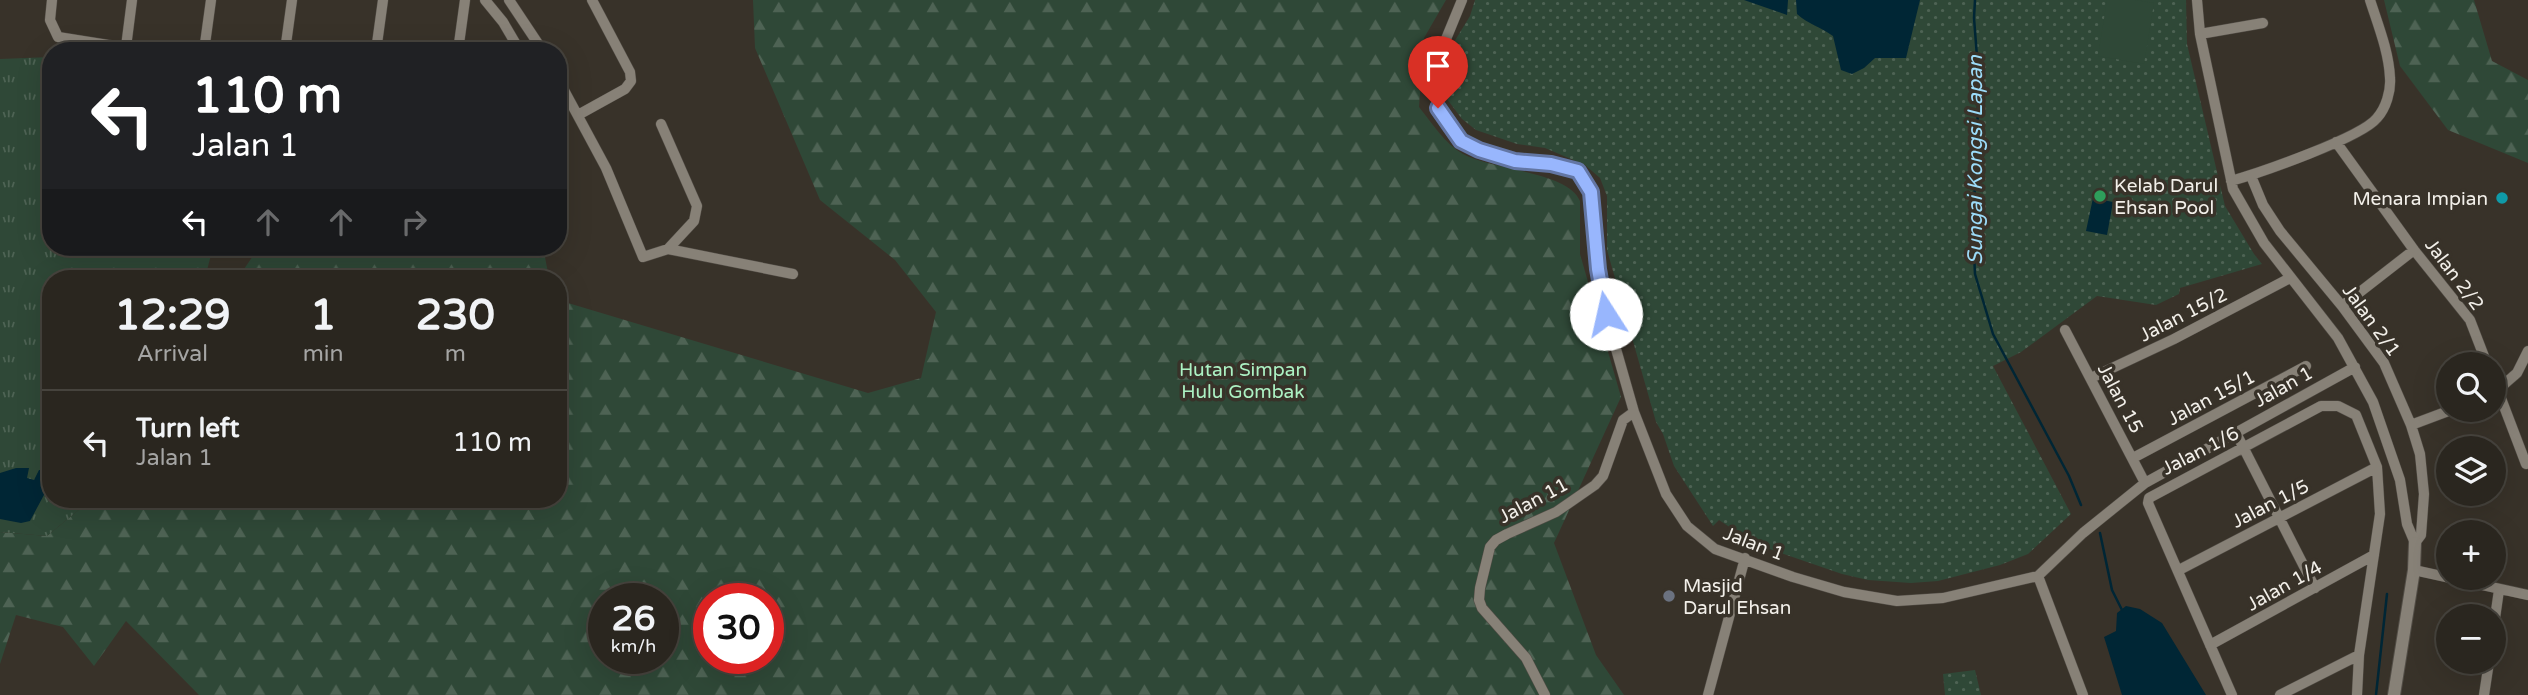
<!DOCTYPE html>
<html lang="en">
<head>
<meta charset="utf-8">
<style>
  body { margin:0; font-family:"Varela Round",sans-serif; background:#322e28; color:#f1f3f6; height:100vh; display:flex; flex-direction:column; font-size:26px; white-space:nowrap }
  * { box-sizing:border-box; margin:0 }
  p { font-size:23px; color:#a5a5a4 }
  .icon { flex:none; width:38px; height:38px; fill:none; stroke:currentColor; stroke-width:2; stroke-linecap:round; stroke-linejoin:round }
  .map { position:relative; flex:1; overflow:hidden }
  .side { position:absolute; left:42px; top:270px; width:525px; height:238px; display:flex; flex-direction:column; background:#2a261f; border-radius:28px; box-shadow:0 7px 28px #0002,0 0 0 2px #46433d }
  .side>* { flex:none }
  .banner { position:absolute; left:42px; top:42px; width:525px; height:214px; border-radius:28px; box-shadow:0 7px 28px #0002,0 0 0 2px #46433d; background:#202124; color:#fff; overflow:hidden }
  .tools { position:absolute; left:2436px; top:352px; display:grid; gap:14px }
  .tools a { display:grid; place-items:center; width:70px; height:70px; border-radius:50%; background:#2a261f; box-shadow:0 7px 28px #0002,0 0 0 2px #46433d; font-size:35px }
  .speed { position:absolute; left:588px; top:583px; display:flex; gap:14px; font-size:35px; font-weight:700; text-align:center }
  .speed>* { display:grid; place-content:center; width:91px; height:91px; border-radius:50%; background:#2a261f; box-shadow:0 7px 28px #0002,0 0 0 2px #46433d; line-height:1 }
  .speed small { font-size:18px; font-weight:400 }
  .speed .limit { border:10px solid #d22; background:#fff; color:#111 }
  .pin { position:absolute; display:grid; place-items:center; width:60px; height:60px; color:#fff; margin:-72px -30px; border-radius:50% 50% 50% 0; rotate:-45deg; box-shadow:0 0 7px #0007 }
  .pin .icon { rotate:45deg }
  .me { position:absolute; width:77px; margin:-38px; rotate:350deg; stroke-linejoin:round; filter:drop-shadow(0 0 5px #0008) }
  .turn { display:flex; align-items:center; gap:24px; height:147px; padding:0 35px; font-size:32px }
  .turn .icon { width:91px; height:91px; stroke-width:2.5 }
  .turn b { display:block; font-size:49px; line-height:60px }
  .lanes { display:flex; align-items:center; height:66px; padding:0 35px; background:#0003; justify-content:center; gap:35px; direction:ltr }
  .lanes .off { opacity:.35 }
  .eta { display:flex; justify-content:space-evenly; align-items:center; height:119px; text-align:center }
  .eta b { font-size:42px; font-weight:700; line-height:49px }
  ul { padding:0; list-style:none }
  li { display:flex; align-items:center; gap:21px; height:105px; padding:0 35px; border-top:2px solid #46433d }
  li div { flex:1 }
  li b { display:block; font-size:26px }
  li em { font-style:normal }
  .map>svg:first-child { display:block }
</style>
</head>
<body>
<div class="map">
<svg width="2528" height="695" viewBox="0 0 2528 695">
  <defs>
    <pattern id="grass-dots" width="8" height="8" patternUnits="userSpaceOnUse" patternTransform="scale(1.75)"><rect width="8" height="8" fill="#2f4837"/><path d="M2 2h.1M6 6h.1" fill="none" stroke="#4e6354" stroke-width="1.8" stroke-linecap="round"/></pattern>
    <pattern id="forest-firs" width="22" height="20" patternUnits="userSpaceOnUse" patternTransform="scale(1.75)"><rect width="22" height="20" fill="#2f4837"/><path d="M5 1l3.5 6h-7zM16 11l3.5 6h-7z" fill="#4e6354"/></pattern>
    <pattern id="park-tufts" width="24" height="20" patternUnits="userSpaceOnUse" patternTransform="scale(1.75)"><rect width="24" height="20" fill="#2f4837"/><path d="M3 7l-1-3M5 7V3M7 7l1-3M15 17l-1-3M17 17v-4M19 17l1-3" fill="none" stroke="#4e6354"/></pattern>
  </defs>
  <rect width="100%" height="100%" fill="#383229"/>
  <path fill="url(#grass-dots)" d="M1475,0H2186L2187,44L2225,206L2254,254L2262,264L2180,288L2179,294L2156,305L2097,296L2021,352L1993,366L2071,514L2028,554L2000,565L1938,581L1911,583L1868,580L1842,574L1755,544L1719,520L1713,526L1674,466L1663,434L1656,422L1607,250V196L1600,178L1585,165L1545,148L1517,144L1476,130L1462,119L1447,99L1451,47L1470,16Z
    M1975,670L1981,695H1945L1943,674Z"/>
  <path fill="url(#forest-firs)" fill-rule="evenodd" d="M753,0H1446L1424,38L1419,107C1432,123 1445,144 1463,154C1491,170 1568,171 1580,201V254L1621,397L1554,543L1596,655L1624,695H199L126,621L94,666L63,627L16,615L0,664V532L47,536L92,499H558V300L868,393L921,378L936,312L895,260L820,200L755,48ZM604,598H663V658H604ZM709,598H768V658H709Z
    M2384,0H2474L2492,61L2528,80V163L2448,130L2400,66Z
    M259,247H543L549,278H238Z"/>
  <path fill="url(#park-tufts)" d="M51,57V247H213L205,278H51V499H92L47,536L0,532V59Z"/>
  <path fill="#2f4837" d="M2107,0H2135L2154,3L2144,64L2098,56Z"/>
  <path fill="#002635" d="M1744,0H1788L1787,15Z
    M1796,0H1920L1906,58H1875L1864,68L1852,74L1841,70L1833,36C1821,27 1808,24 1797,14Z
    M2093,198L2113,202L2107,235L2086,231Z
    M16,468H29L27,478L34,480L39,470H51V486L45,493L30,521L21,523L0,519V473Z
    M2126,606L2140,609L2162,623L2206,695H2122L2104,637L2116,631L2117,613Z"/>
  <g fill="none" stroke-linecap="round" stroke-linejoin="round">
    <path stroke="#002635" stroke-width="2.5" d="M1975,0L1974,18L1979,83L1973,232L1975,274L1993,334L2069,476L2081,505
      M2100,533L2112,590L2122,610
      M2376,695L2387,594"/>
    <g stroke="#524d46" stroke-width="11">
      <path id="minor" d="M52,0L50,20L58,37L146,51
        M485,0L503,22L520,51
        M509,0L543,51
        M1462,0L1437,61L1434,84L1438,108L1449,126L1461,141L1479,150L1515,161L1551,164L1578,171L1591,192L1595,214L1598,269L1606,314L1634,412L1666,494L1687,526L1715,549L1793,577L1844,592L1897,601L1943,598L2038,576L2083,533L2145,483L2355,367
        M2197,0L2200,34L2233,189L2264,243L2338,338L2373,402L2400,480L2407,524L2415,543L2421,535L2424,494L2420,454L2411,425L2384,363L2342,306L2280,231L2263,205L2251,176
        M2200,34L2263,23
        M126,47L132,0
        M204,51L211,0
        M285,51L292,0
        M376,51L383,0
        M458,51L465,0
        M558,79L606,168L643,257L668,249L793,274
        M578,115L625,89L631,81L630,72L592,0
        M661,124L697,206L694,221L668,249
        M2336,142L2414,250L2470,320L2487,364
        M2231,181C2259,173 2361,138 2377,118C2386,108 2391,91 2390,78C2389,52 2378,25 2370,0
        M2342,306L2414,250
        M2065,330L2145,483
        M2091,378L2174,339L2290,278
        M2494,380L2526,464
        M2494,393L2517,373L2528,351
        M2411,425L2451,410
        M2236,433L2315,588
        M2133,458L2306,366
        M2179,570L2377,467
        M2414,570L2528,595
        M2038,576L2083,695
        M2494,625L2499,590
        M2210,645L2374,555
        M1545,695L1526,658L1482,608L1479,600L1480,588L1490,547L1496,540L1507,534L1556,512L1595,485L1603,476L1623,420L1634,412
        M1708,695L1745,558
        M2232,695L2148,503L2149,498L2321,406H2338L2356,415L2377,467L2380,514L2359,655L2357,695
        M2280,695L2359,655
        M2484,695L2489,662"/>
    </g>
    <g stroke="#524d46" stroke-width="14">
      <path id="tertiary" d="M2394,695L2414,570L2415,543"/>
    </g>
    <use href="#minor" stroke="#878177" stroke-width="10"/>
    <use href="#tertiary" stroke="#878177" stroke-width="12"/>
  </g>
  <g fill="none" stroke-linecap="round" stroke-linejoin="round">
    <g stroke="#6376a4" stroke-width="18">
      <path id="route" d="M1438,108L1461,141L1479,150L1515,161L1551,164L1578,171L1591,192L1598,269L1606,314"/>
    </g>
    <use href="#route" stroke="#98b6fd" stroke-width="12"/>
  </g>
  <circle fill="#2e9e5b" stroke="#383229" stroke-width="2.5" cx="2100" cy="196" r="7"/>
  <circle fill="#0f9aa8" stroke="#383229" stroke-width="2.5" cx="2502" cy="198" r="7"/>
  <circle fill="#6b7280" stroke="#383229" stroke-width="2.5" cx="1669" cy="596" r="7"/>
  <g text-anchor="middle" stroke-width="7" stroke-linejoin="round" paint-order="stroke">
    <g font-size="19" fill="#f2efe9" stroke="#383229" text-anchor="start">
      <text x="2114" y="192">Kelab Darul<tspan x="2114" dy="22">Ehsan Pool</tspan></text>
      <text x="2488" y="205" text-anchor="end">Menara Impian</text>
      <text x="1683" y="592">Masjid<tspan x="1683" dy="22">Darul Ehsan</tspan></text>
    </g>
    <g font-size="19" fill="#f2efe9" stroke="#383229">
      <text transform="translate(2455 274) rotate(53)" y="7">Jalan 2/2</text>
      <text transform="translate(2183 314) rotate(-27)" y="7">Jalan 15/2</text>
      <text transform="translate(2372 320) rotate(54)" y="7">Jalan 2/1</text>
      <text transform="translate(2283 386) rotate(-29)" y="7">Jalan 1</text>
      <text transform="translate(2211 397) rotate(-28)" y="7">Jalan 15/1</text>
      <text transform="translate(2121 398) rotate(62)" y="7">Jalan 15</text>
      <text transform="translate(2200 450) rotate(-27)" y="7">Jalan 1/6</text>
      <text transform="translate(1533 500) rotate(-28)" y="7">Jalan 11</text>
      <text transform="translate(2270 503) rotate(-27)" y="7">Jalan 1/5</text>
      <text transform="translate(1754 543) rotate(21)" y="7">Jalan 1</text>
      <text transform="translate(2284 585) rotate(-29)" y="7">Jalan 1/4</text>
    </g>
    <g font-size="19" fill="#acf1c3" stroke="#383229">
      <text x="1243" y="376">Hutan Simpan<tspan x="1243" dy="22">Hulu Gombak</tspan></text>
    </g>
    <g font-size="21" font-style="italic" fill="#9cdbf8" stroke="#383229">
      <text transform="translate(1975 160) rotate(-90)" y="7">Sungai Kongsi Lapan</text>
    </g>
  </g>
</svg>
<div class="tools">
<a><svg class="icon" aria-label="search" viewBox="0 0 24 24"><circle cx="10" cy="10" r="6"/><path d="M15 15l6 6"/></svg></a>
<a><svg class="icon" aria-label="layers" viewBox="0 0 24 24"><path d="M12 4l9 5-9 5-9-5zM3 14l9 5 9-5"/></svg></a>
<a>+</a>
<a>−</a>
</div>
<div class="speed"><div>26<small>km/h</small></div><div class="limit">30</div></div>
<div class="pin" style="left:1438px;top:108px;background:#d93025"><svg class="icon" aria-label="arrive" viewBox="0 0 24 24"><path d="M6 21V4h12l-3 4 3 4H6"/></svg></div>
<svg class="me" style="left:1606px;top:314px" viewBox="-20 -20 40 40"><circle r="19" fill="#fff"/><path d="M0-13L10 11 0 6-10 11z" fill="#98b6fd"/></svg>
<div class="banner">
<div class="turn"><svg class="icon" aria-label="left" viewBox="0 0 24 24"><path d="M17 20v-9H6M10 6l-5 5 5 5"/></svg><div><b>110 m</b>Jalan 1</div></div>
<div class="lanes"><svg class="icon" aria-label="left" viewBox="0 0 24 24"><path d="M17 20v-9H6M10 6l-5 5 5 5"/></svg><svg class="icon off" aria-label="ahead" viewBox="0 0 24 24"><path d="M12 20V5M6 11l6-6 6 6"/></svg><svg class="icon off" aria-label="ahead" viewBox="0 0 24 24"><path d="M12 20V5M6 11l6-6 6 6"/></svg><svg class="icon off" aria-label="right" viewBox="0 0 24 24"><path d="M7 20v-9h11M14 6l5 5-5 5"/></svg></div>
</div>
<section class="side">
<div class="eta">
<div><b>12:29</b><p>Arrival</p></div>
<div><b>1</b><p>min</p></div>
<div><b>230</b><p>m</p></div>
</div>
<ul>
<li><svg class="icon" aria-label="left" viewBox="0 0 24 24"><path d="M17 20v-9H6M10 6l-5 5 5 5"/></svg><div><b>Turn left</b><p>Jalan 1</p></div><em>110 m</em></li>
</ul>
</section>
</div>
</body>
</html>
